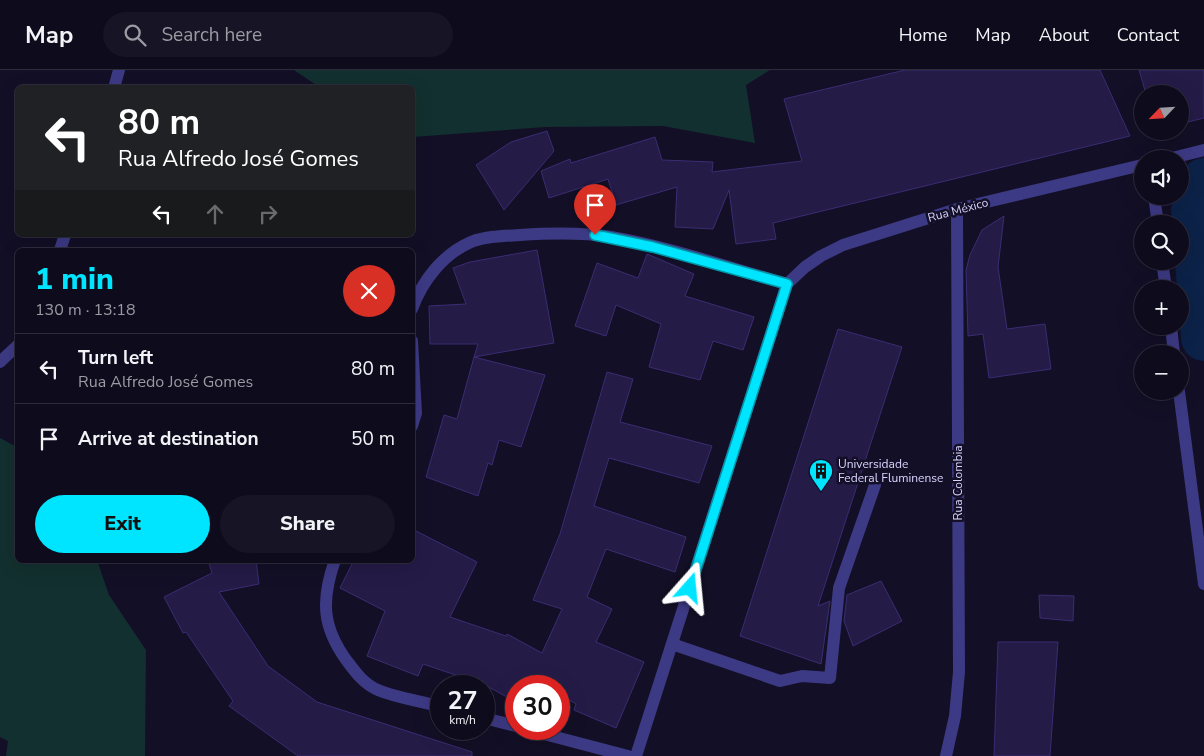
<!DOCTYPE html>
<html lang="en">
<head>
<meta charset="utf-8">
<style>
  body { margin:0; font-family:"Nunito Sans",sans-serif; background:#171425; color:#f1f3f6; height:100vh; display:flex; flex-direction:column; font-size:19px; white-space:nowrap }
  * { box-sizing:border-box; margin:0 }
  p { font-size:16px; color:#9b9ba3 }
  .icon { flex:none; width:28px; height:28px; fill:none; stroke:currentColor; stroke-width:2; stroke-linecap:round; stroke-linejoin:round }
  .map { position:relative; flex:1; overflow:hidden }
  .panel { position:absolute; left:15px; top:178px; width:400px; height:315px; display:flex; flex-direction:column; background:#0e0b1c; border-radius:8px; box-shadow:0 5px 20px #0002,0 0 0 1px #2e2b3b }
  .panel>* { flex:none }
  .hud { position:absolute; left:15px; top:15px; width:400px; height:152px; border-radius:8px; box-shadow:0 5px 20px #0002,0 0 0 1px #2e2b3b; background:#202124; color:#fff; overflow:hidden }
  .needle { width:32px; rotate:245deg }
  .controls { position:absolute; left:1134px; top:15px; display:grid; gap:10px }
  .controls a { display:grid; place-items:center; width:55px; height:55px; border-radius:50%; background:#0e0b1c; box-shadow:0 5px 20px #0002,0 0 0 1px #2e2b3b; font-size:25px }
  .speed { position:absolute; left:430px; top:605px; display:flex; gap:10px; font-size:25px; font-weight:700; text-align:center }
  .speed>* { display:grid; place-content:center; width:65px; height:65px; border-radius:50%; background:#0e0b1c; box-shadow:0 5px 20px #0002,0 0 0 1px #2e2b3b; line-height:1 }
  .speed small { font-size:12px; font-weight:400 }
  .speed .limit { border:8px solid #d22; background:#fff; color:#111 }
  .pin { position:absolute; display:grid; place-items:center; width:42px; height:42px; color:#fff; margin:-51px -21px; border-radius:50% 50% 50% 0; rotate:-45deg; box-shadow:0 0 5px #0007 }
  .pin .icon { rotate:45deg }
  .me { position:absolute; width:55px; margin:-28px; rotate:18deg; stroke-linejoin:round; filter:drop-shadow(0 0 4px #0008) }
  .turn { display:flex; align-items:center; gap:18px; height:105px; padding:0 20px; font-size:22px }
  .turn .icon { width:65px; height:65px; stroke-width:2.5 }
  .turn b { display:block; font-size:35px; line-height:42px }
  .lanes { display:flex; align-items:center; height:48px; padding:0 20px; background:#0003; justify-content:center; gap:25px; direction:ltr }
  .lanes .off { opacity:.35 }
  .round { display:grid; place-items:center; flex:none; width:52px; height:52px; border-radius:26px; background:#171425 }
  .summary { display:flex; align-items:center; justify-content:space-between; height:85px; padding:0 20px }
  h1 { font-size:30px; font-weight:800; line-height:38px; color:#00e5ff }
  .cta { display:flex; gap:10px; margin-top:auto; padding:10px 20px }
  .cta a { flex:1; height:58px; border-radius:30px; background:#00e5ff; color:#111; font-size:20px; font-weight:800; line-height:58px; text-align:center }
  .cta a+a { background:#171425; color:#f1f3f6 }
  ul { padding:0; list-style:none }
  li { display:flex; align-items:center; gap:15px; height:70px; padding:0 20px; border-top:1px solid #2e2b3b }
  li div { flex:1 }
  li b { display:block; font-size:19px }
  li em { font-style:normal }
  header { display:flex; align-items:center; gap:30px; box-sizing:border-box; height:70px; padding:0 25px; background:#0e0b1c; border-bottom:1px solid #2e2b3b }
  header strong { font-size:24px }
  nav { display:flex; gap:28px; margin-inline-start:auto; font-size:18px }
  .search { width:350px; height:45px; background:#171425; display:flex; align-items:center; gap:12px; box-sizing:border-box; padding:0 18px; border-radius:28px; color:#9b9ba3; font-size:19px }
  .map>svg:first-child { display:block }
</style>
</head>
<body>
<header>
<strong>Map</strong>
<div class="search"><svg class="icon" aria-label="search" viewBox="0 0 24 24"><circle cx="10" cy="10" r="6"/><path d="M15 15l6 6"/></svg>Search here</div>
<nav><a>Home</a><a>Map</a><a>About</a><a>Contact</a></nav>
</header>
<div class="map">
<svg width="1204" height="686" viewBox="0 0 1204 686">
  <rect width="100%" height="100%" fill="#130f26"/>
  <path fill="#12302f" d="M294,0H770L746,15L755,73L663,56L545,57L413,67L412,18L319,17Z
    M0,368L17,377L18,490H97L109,525L146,580L145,686H6L8,671L0,667Z"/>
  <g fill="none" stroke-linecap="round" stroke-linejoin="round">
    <path stroke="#0c2248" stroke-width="46" d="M1204,111L1194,140L1204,268"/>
  </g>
  <path fill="#241b47" stroke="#3b2d73" d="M905,0H1100L1130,66L773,153L776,169L736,174L729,120L713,159L675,157L677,117L616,135L608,109L549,128L541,101L570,89L571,93L655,67L662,90L713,92L712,102L802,91L784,29Z
    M1139,0H1204V48L1180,54V24H1146Z
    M547,61L554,81L504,140L476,95L511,72Z
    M1004,146L998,197L1007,259L1045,254L1051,299L989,308L983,264L968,266L966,200L970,185L982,160Z
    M537,180L554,273L474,287L478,274H430L429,236L466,234L453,198L470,192Z
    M647,184L694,204L685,226L754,247L743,280L713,271L700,310L649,297L661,254L616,235L606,266L575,256L597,193L638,208Z
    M838,259L902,277L818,536L830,531L821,594L740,566Z
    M474,287L545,305L521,377L499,370L492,395L488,393L478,426L426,407L444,345L457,349Z
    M607,302L633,309L620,352L712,376L699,413L609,388L594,436L686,467L675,502L606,479L587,527L612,539L596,572L644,592L616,658L574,640L576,634L559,623V616H516V632L485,615L423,594L418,606L367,586L385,541L340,518L354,490H412V459L477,492L450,547L506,566L507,564L542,583L562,539L533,530L560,464Z
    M208,490H256L259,514L219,522L268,596L317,632L472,682V686H298L229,636L233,631L186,562L183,563L164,527L212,503Z
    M881,511L902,551L853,576L844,551L847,525Z
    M1039,525L1074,526L1073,551L1040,548Z
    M998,572H1058L1050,686H994Z"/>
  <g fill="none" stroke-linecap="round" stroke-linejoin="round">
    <path stroke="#3d3a85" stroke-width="12" d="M672,574L780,611L802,606L830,608L839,518L875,415"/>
    <path stroke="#3d3a85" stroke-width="12" d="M114,18L119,0
      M1168,89L1204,80
      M1154,126L1158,154
      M60,180L65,165
      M1162,191L1166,219
      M412,239C422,211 443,184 471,172C486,166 504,166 520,165C550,163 581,162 611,167C670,177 729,198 787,214
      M1171,256L1174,284
      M412,271L416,343L412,356
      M0,292L18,275
      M1179,321L1204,514
      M335,490C321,530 322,557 347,591C356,603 364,614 378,620C397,628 421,631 441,637
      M484,648L516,656
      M525,659L628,686
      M636,686L787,214L805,197L821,186L843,175L957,139L1142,95
      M946,686L955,646L959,602L957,139"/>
  </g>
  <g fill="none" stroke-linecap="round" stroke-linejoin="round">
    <g stroke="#0095a6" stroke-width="12">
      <path id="route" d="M595,165L653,177L787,214L690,518"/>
    </g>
    <use href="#route" stroke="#00e5ff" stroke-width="9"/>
  </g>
  <defs>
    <g id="building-pin" transform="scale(1.25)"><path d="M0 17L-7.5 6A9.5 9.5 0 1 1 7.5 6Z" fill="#00e5ff" stroke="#130f26"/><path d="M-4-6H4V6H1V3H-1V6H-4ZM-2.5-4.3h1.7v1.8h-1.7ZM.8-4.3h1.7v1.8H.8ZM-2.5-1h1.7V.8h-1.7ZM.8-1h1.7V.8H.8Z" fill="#111"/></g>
  </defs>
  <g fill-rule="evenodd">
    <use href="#building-pin" x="821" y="401"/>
  </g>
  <g text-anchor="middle" stroke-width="5" stroke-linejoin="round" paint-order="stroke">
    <g font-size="12" fill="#d9d4ff" stroke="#130f26">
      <text transform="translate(958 140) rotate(-15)" y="4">Rua México</text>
      <text transform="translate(958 413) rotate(-90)" y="4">Rua Colombia</text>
    </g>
    <g font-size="12" fill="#d9d4ff" stroke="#130f26" text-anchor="start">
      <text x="838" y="398">Universidade<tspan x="838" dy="14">Federal Fluminense</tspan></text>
    </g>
  </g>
</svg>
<div class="controls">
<a><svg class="needle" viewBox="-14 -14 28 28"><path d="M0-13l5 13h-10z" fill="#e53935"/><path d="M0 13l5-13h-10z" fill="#9b9ba3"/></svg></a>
<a><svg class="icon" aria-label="sound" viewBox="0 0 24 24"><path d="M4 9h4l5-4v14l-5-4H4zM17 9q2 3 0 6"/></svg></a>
<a><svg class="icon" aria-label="search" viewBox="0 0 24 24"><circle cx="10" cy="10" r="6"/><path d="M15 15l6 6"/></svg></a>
<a>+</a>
<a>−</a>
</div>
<div class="speed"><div>27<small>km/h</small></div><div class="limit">30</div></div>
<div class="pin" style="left:595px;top:165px;background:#d93025"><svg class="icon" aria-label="arrive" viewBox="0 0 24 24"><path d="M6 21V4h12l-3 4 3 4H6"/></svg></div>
<svg class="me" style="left:690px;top:518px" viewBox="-20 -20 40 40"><path d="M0-17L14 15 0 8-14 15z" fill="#00e5ff" stroke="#fff" stroke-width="4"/></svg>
<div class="hud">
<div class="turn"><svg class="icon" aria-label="left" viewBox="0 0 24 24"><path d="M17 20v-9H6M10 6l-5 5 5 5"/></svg><div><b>80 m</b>Rua Alfredo José Gomes</div></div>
<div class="lanes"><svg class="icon" aria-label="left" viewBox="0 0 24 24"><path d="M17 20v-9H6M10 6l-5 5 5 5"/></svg><svg class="icon off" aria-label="ahead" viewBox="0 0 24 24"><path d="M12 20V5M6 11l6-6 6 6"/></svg><svg class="icon off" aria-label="right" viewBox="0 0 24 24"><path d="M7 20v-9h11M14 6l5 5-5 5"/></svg></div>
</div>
<section class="panel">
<div class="summary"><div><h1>1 min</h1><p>130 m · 13:18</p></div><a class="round" style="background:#d93025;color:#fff"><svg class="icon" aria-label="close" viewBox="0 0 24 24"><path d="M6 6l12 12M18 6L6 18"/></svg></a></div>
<ul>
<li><svg class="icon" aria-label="left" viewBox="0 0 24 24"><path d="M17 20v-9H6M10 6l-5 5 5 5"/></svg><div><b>Turn left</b><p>Rua Alfredo José Gomes</p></div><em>80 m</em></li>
<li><svg class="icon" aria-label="arrive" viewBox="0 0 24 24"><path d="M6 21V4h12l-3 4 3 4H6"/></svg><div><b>Arrive at destination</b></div><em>50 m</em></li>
</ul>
<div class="cta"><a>Exit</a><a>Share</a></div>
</section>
</div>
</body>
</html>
